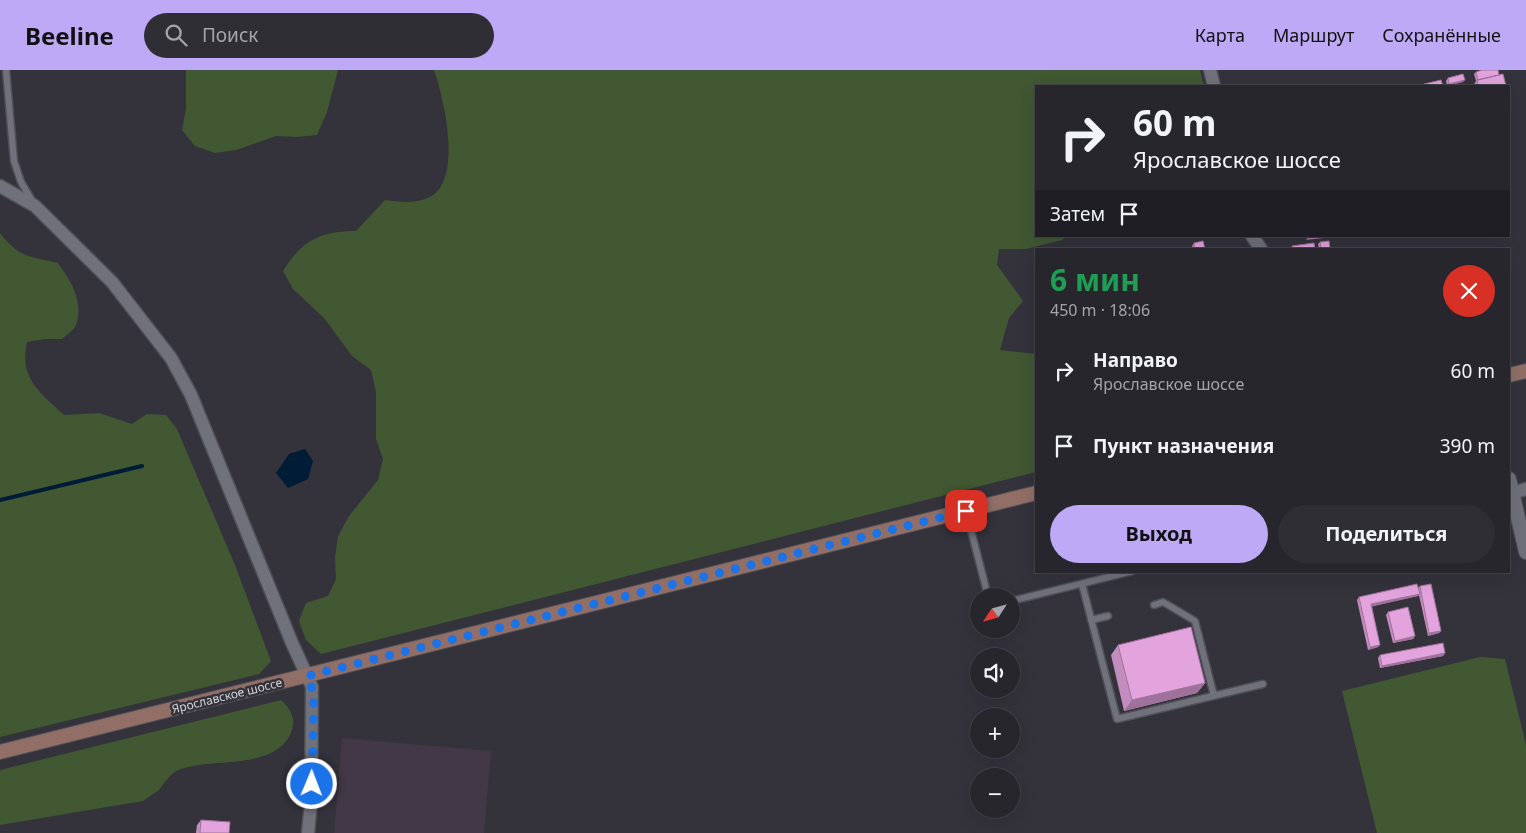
<!DOCTYPE html>
<html lang="ru">
<head>
<meta charset="utf-8">
<style>
  body { margin:0; font-family:"Noto Sans",sans-serif; background:#2f2e35; color:#f1f3f6; height:100vh; display:flex; flex-direction:column; font-size:19px; white-space:nowrap }
  * { box-sizing:border-box; margin:0 }
  p { font-size:16px; color:#a4a5aa }
  .icon { flex:none; width:28px; height:28px; fill:none; stroke:currentColor; stroke-width:2; stroke-linecap:round; stroke-linejoin:round }
  .map { position:relative; flex:1; overflow:hidden }
  .drawer { position:absolute; left:1035px; top:178px; width:475px; height:325px; display:flex; flex-direction:column; background:#27262d; border-radius:0px; box-shadow:0 5px 20px #0002,0 0 0 1px #434349 }
  .drawer>* { flex:none }
  .top-card { position:absolute; left:1035px; top:15px; width:475px; height:152px; border-radius:0px; box-shadow:0 5px 20px #0002,0 0 0 1px #434349; background:#27262d; color:#f1f3f6; overflow:hidden }
  .needle { width:32px; rotate:234deg }
  .controls { position:absolute; left:970px; top:518px; display:grid; gap:10px }
  .controls a { display:grid; place-items:center; width:50px; height:50px; border-radius:50%; background:#27262d; box-shadow:0 5px 20px #0002,0 0 0 1px #434349; font-size:25px }
  .pin { position:absolute; display:grid; place-items:center; width:42px; height:42px; color:#fff; margin:-21px; border-radius:10px; box-shadow:0 2px 8px #0006 }
  .me { position:absolute; width:55px; margin:-28px; rotate:1deg; stroke-linejoin:round; filter:drop-shadow(0 0 4px #0008) }
  .turn { display:flex; align-items:center; gap:18px; height:105px; padding:0 15px; font-size:22px }
  .turn .icon { width:65px; height:65px; stroke-width:2.5 }
  .turn b { display:block; font-size:35px; line-height:42px }
  .then { display:flex; align-items:center; height:48px; padding:0 15px; background:#0003; gap:10px; font-size:19px }
  .round { display:grid; place-items:center; flex:none; width:52px; height:52px; border-radius:26px; background:#2f2e35 }
  .overview { display:flex; align-items:center; justify-content:space-between; height:85px; padding:0 15px }
  h1 { font-size:30px; font-weight:700; line-height:38px; color:#1e9e55 }
  .action { display:flex; gap:10px; margin-top:auto; padding:10px 15px }
  .action a { flex:1; height:58px; border-radius:30px; background:#bda9f5; color:#111; font-size:20px; font-weight:700; line-height:58px; text-align:center }
  .action a+a { background:#2f2e35; color:#f1f3f6 }
  ul { padding:0; list-style:none }
  li { display:flex; align-items:center; gap:15px; height:75px; padding:0 15px }
  li div { flex:1 }
  li b { display:block; font-size:19px }
  li em { font-style:normal }
  header { display:flex; align-items:center; gap:30px; box-sizing:border-box; height:70px; padding:0 25px; background:#bda9f5; color:#111 }
  header strong { font-size:24px }
  nav { display:flex; gap:28px; margin-inline-start:auto; font-size:18px }
  .search { width:350px; height:45px; background:#2f2e35; display:flex; align-items:center; gap:12px; box-sizing:border-box; padding:0 18px; border-radius:28px; color:#a4a5aa; font-size:19px }
  .map>svg:first-child { display:block }
</style>
</head>
<body>
<header>
<strong>Beeline</strong>
<div class="search"><svg class="icon" aria-label="search" viewBox="0 0 24 24"><circle cx="10" cy="10" r="6"/><path d="M15 15l6 6"/></svg>Поиск</div>
<nav><a>Карта</a><a>Маршрут</a><a>Сохранённые</a></nav>
</header>
<div class="map">
<svg width="1526" height="763" viewBox="0 0 1526 763">
  <rect width="100%" height="100%" fill="#34333c"/>
  <path fill="#423847" d="M342,668L491,681L484,763H334Z"/>
  <path fill="#415833" d="M186,0H338L327,42L317,65L297,67L276,66L236,80L215,83L195,76L182,60L186,39Z
    M434,0H1200L1204,16H1036V166H1067L1062,170L1026,179H999L997,195L1023,231L1009,248L1000,280L1036,284V402L321,584L306,570L299,551L306,533L328,526L336,509L335,487L338,466L349,446L378,410L383,389L376,369V322L371,300L352,286L324,248L293,219L283,201C302,170 321,161 356,161L385,130C399,132 416,134 430,127C463,110 444,28 434,0Z
    M0,163C19,188 29,186 58,193C71,211 84,232 76,255C74,260 66,265 62,269H45L27,272C19,309 40,322 64,345L99,343L132,354L147,344L166,345L177,359L235,495L271,591L259,604L0,667Z
    M1480,587L1505,589L1526,675V763H1377L1342,621Z
    M281,630C290,638 296,648 292,660C278,701 215,687 181,699C171,702 165,712 159,720C154,724 148,727 143,731L0,755V700Z"/>
  <path fill="#001c37" d="M305,379L313,391L308,409L288,418L276,403L289,384Z"/>
  <g fill="none" stroke-linecap="round" stroke-linejoin="round">
    <path stroke="#001c37" stroke-width="4" d="M0,430L142,396"/>
    <g stroke="#4f4f56" stroke-width="9">
      <path id="service" d="M6,0L14,91L21,112L33,132
        M966,441L988,526
        M1082,514L1117,649L1263,614
        M1011,531L1133,501
        M1154,535L1163,532L1195,551L1214,626
        M1091,550L1108,546"/>
    </g>
    <g stroke="#4f4f56" stroke-width="15">
      <path id="minor" d="M1210,0L1214,16
        M0,116L35,136L112,212L171,288L191,325L292,573L312,617L311,732L308,763
        M1252,166L1261,179
        M1512,423L1526,419"/>
    </g>
    <g stroke="#4f4f56" stroke-width="16">
      <path id="tertiary" d="M1509,409L1526,482"/>
    </g>
    <g stroke="#4f4f56" stroke-width="16">
      <path id="secondary" d="M1509,305L1526,301
        M0,682L1036,423"/>
    </g>
    <use href="#service" stroke="#71717c" stroke-width="6"/>
    <use href="#minor" stroke="#71717c" stroke-width="12"/>
    <use href="#tertiary" stroke="#71717c" stroke-width="14"/>
    <use href="#secondary" stroke="#926f66" stroke-width="14"/>
  </g>
  <path fill="#c38cbe" d="M1476,2L1499,5L1506,16H1473L1476,11L1474,4Z
    M1448,8L1463,12L1447,16L1446,11Z
    M1320,172L1330,179H1319L1318,174Z
    M1194,173L1205,179H1193L1192,176Z
    M1420,516L1441,561L1439,563L1428,566L1419,525L1418,526L1372,536L1378,577L1368,580L1357,530L1359,527L1418,518Z
    M1388,542L1415,566L1413,569L1393,573L1386,545Z
    M1118,575L1205,613L1197,623L1124,641L1111,585Z
    M1445,583L1443,586L1380,598L1378,588L1380,585Z
    M201,750L229,763H196L197,755Z"/>
  <path fill="#9f729b" d="M1465,10L1463,12L1447,16L1449,14Z
    M1309,166H1325L1324,168L1306,170Z
    M1420,524L1418,526L1370,537L1371,534Z
    M1441,561L1439,563L1428,566L1429,563Z
    M1415,566L1413,569L1393,573L1395,571Z
    M1380,575L1378,577L1368,580L1370,577Z
    M1445,583L1443,586L1380,598L1382,596Z
    M1205,613L1197,623L1124,641L1132,630Z"/>
  <path fill="#e3a3dd" stroke="#9f729b" d="M1482,0H1498L1499,5L1478,10L1476,2Z
    M1463,4L1465,10L1449,14L1448,8Z
    M1503,4L1506,16H1478L1477,10Z
    M1441,10L1443,16H1425L1424,14Z
    M1203,171L1205,179H1195L1194,173Z
    M1329,171L1330,179H1321L1320,172Z
    M1314,173L1315,179H1293L1292,176Z
    M1417,514L1420,524L1371,534L1380,575L1370,577L1359,527Z
    M1431,514L1441,561L1429,563L1420,516Z
    M1408,537L1415,566L1395,571L1388,542Z
    M1191,557L1205,613L1132,630L1118,575Z
    M1443,573L1445,583L1382,596L1380,585Z
    M201,750L230,752L229,763H200Z"/>
  <g fill="none" stroke-linecap="round" stroke-linejoin="round">
    <path stroke="#1a73e8" stroke-width="9" stroke-dasharray="0 16.2" d="M312,714L314,624L307,606L966,441"/>
  </g>
  <g text-anchor="middle" stroke-width="5" stroke-linejoin="round" paint-order="stroke">
    <g font-size="12" fill="#d3d3d8" stroke="#34333c">
      <text transform="translate(227 626) rotate(-14)" y="4">Ярославское шоссе</text>
    </g>
  </g>
</svg>
<div class="controls">
<a><svg class="needle" viewBox="-14 -14 28 28"><path d="M0-13l5 13h-10z" fill="#e53935"/><path d="M0 13l5-13h-10z" fill="#a4a5aa"/></svg></a>
<a><svg class="icon" aria-label="sound" viewBox="0 0 24 24"><path d="M4 9h4l5-4v14l-5-4H4zM17 9q2 3 0 6"/></svg></a>
<a>+</a>
<a>−</a>
</div>
<div class="pin" style="left:966px;top:441px;background:#d93025"><svg class="icon" aria-label="arrive" viewBox="0 0 24 24"><path d="M6 21V4h12l-3 4 3 4H6"/></svg></div>
<svg class="me" style="left:312px;top:714px" viewBox="-20 -20 40 40"><circle r="17" fill="#1a73e8" stroke="#fff" stroke-width="3"/><path d="M0-11L8 9 0 5-8 9z" fill="#fff"/></svg>
<div class="top-card">
<div class="turn"><svg class="icon" aria-label="right" viewBox="0 0 24 24"><path d="M7 20v-9h11M14 6l5 5-5 5"/></svg><div><b>60 m</b>Ярославское шоссе</div></div>
<div class="then">Затем<svg class="icon" aria-label="arrive" viewBox="0 0 24 24"><path d="M6 21V4h12l-3 4 3 4H6"/></svg></div>
</div>
<section class="drawer">
<div class="overview"><div><h1>6 мин</h1><p>450 m · 18:06</p></div><a class="round" style="background:#d93025;color:#fff"><svg class="icon" aria-label="close" viewBox="0 0 24 24"><path d="M6 6l12 12M18 6L6 18"/></svg></a></div>
<ul>
<li><svg class="icon" aria-label="right" viewBox="0 0 24 24"><path d="M7 20v-9h11M14 6l5 5-5 5"/></svg><div><b>Направо</b><p>Ярославское шоссе</p></div><em>60 m</em></li>
<li><svg class="icon" aria-label="arrive" viewBox="0 0 24 24"><path d="M6 21V4h12l-3 4 3 4H6"/></svg><div><b>Пункт назначения</b></div><em>390 m</em></li>
</ul>
<div class="action"><a>Выход</a><a>Поделиться</a></div>
</section>
</div>
</body>
</html>
